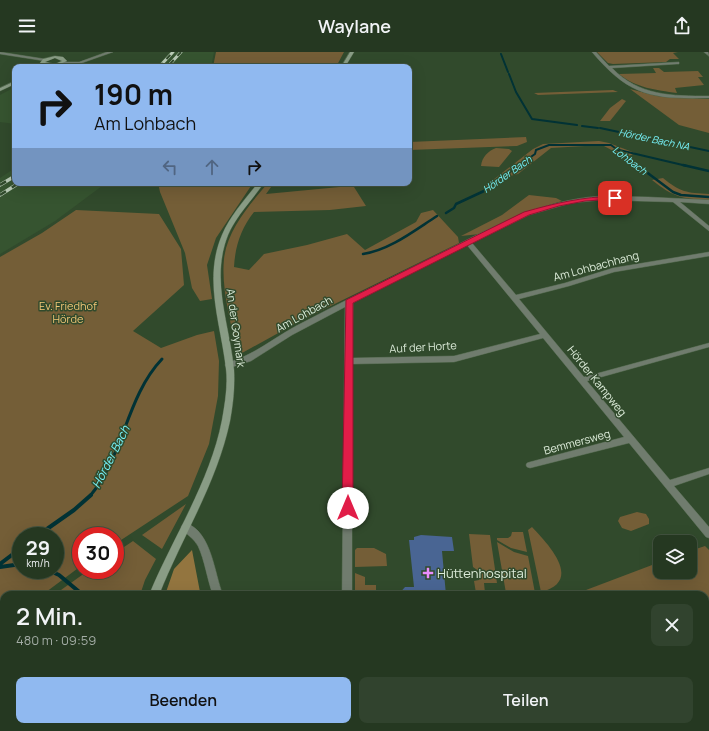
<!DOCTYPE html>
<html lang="de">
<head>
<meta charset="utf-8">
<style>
  body { margin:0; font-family:Manrope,sans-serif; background:#31432e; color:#f1f3f6; height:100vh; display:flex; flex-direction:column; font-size:15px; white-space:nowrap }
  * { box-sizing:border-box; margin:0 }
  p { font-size:13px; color:#a3aca5 }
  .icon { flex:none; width:22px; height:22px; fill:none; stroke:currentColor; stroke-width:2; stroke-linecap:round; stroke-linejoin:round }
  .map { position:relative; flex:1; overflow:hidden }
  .side { position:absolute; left:0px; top:539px; width:709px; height:140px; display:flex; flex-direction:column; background:#253821; border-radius:12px 12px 0 0; box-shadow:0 4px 16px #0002,0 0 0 1px #42523f }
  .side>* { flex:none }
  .banner { position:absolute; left:12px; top:12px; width:400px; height:122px; border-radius:8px; box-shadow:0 4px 16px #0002,0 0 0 1px #42523f; background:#90b9f0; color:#111; overflow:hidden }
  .buttons { position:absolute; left:653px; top:483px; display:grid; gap:8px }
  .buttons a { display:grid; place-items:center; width:44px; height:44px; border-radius:8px; background:#253821; box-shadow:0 4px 16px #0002,0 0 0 1px #42523f; font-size:20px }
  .speed { position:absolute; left:12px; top:475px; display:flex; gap:8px; font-size:20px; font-weight:700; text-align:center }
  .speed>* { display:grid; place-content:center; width:52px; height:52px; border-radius:50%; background:#253821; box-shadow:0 4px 16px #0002,0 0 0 1px #42523f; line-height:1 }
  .speed small { font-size:10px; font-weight:400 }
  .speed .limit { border:6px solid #d22; background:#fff; color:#111 }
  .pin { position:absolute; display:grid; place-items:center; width:34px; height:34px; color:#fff; margin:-17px; border-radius:8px; box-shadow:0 2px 6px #0006 }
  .me { position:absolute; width:44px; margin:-22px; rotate:0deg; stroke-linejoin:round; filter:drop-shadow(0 0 3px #0008) }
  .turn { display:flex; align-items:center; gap:14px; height:84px; padding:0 16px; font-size:18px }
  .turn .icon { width:52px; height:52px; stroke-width:2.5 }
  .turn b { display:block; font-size:28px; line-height:34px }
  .lanes { display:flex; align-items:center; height:38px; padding:0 16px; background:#0003; justify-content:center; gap:20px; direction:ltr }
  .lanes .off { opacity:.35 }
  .round { display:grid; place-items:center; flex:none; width:42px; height:42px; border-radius:8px; background:#31432e }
  .overview { display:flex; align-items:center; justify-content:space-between; height:68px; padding:0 16px }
  h1 { font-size:24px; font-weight:600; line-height:30px }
  .primary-button { display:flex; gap:8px; margin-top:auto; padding:8px 16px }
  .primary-button a { flex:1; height:46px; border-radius:8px; background:#90b9f0; color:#111; font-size:16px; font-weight:600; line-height:46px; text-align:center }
  .primary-button a+a { background:#31432e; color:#f1f3f6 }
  header { display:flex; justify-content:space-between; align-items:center; height:52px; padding:0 16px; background:#253821; font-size:18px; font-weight:600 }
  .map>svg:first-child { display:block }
</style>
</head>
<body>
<header><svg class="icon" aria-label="menu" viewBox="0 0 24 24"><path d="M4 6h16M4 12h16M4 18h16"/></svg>Waylane<svg class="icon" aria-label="share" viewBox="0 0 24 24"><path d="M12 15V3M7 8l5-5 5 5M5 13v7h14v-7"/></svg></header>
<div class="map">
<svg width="709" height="679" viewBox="0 0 709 679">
  <rect width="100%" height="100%" fill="#314a2c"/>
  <path fill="#365430" d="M170,0H214L211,15H156Z
    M15,35V72L0,70V43Z
    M15,116V131H106L55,169L0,202V126Z"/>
  <path fill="#745e37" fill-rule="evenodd" d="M216,0H344L336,15H213Z
    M597,0H678L673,1L679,7H670L666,10L613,12L608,11Z
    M653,16H659L664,20L698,19L703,25H698L704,33L675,36L677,41C656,38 636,36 619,22L656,21Z
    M630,37L657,44L709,47V81L679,73Z
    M613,38L618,40L538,43L534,41Z
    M622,47L626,49L610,69H600L610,56Z
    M526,85L527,90L517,94L409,98V90Z
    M599,89L609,91L635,101L629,104L621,103L602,93L551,96L518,122L510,124L491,137L484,135L533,97L543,92Z
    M496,96L509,97L512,99L499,115L481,114C482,105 488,99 496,96Z
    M663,126C680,140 687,141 709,142V148C682,147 673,145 652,128Z
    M158,131H253L216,186L207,213L212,247L200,249L192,236L185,201L160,140Z
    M268,131H274L266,142L350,134L354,135L366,154L330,158L254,160C241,176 235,195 234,215L249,218L264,202L307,193L347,182L365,198L416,170L421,161L433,158L458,185L459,191L300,269L242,301L236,298C231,269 221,237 224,207C227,178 250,152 268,131Z
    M529,143L556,146L562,149L520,162L480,182L461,184L502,163Z
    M76,158L159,162L181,197L184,233L133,279L161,296L197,283L214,279L219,309L218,344L209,392L188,444L115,492V484H81V514L42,543H4V572L0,575V205L42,181ZM21,484H55V518H21Z
    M186,452L162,497L142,483Z
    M637,460L646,462L649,467V472L631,479L622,476L618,469L620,465Z
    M532,475C548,492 584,529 541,540L528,478Z
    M512,480H523L527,500L511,496L497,488V486H508L511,484Z
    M469,482L490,483L497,531H484L485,541H476L474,529L479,528L480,520L473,515Z
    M133,489L156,507L145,528L140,543H54L89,518H115V501Z
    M497,490L514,500L528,504L535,541H506Z
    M705,494L709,498V607L705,609V543H589L586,538L660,510V520H690V499Z
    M357,496H374L386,502L387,514L355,515V498Z
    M355,521L365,525V533H376V543H355Z
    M4,583V675H117V679H0V586Z
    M197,675H275L277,679H199Z
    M386,675H427L432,679H386Z
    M448,675H486L491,679H448Z
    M530,675H570L572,679H530Z"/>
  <path fill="#93753f" d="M192,498L200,540L165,543L174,517Z
    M145,675H197L199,679H145Z"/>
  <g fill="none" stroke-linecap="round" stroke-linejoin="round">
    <path stroke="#013235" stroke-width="2" d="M501,2L508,20
      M509,22L516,40L532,67L577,73
      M582,74L598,76
      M600,76L709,99
      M619,98L687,114
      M518,114L535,102L536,98L549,93H611L639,114"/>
    <path stroke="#013235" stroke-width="2.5" d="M637,113L673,140L681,143L709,145
      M683,113L709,119
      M446,161L454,156L456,152L484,139L519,113
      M363,202C390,198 415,178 437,164"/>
    <path stroke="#013235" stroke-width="3" d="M90,444C124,404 126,345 162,307"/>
    <path stroke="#013235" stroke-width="4" d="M37,484L74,458L91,443
      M0,512L21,496
      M0,515L21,512
      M48,518L59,523L83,543"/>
  </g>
  <path fill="#496593" d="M421,483L452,485L454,499H442L446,543H398L405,535H414L409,488H414V485Z"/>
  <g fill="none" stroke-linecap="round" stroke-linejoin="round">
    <g stroke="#50674b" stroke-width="1">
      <path id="minor" d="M0,0L45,7L47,8L45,9L0,2Z
        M592,0H596L609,14L679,10V12H677L612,16C639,44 672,44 709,44V46C652,47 630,45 592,0Z
        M704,0H708L709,4Z
        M601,144L648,145L709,148V152L680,150L709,174V179L673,150L601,148L571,151L529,163L472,191L516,243L565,231L613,216L709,200V204L614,220L569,234L519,247L584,325L709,291V295L587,329L670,428L709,416V422L674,434L709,475V486L706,485L629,391L530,416L527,415L526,413L527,411L530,410L624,385L543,286L454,310L352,312V543H342L345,255L292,283L251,309L229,316L226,315L225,313L226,311C253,304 272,287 296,274C340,251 386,228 431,206C487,178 538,148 601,144ZM467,193L540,282L454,304L352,306L353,251Z
        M186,471C212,480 214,521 223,543H213C207,527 205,509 198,494C194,486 185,482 181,475L183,472Z
        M284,675H296L298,679H286Z
        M337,675H349V679H337Z"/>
    </g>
    <g stroke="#50674b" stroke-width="1">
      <path id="tertiary" d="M107,0H113L79,12H62L60,11L62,10H79Z"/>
    </g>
    <g stroke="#50674b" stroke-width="1">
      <path id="secondary" d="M350,0H354L345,15H341Z
        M55,4L63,5L67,9L55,14L40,11L43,7ZM55,6L62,9L55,12L45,10Z
        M15,29V32L0,39V36Z
        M258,131H264C252,148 236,164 228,183C210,228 230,273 234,318C235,335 233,353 230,369C217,431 182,485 159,543H149C173,485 210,430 222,368C225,351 228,333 226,317C221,272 203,227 222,183C230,164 245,147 258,131Z
        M132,675H144V679H132Z"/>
    </g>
    <use href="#minor" fill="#707c6e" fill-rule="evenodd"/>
    <use href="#tertiary" fill="#707c6e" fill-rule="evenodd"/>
    <use href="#secondary" fill="#899c85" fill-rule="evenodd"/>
    <g stroke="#b9cab6" stroke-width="3">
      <path id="rail-far1" d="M170,12L181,0
        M159,15L173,0"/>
    </g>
    <g stroke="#b9cab6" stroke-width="3.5">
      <path id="rail" d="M0,133L15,124
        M0,143L19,131"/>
    </g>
    <use href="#rail-far1" stroke="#314a2c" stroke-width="2" stroke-dasharray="5.5" stroke-linecap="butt"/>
    <use href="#rail" stroke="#314a2c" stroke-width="2.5" stroke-dasharray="7" stroke-linecap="butt"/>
  </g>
  <path fill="#e11d48" stroke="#92132f" d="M615,144H617V147L585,149L559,154L529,163L353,251V456L348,460L344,459L342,456L346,248L524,160C556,151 582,145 615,144Z"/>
  <path fill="#ea8dfd" stroke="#314a2c" stroke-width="1.5" d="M426 515h4v4h4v4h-4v4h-4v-4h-4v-4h4z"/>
  <g text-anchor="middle" stroke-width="3" stroke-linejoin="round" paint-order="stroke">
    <g font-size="10" font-style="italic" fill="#76f2f9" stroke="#314a2c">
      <text transform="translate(654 87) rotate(12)" y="4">Hörder Bach NA</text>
      <text transform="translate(630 108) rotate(37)" y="4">Lohbach</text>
      <text transform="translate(507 122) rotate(-35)" y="4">Hörder Bach</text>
    </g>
    <g font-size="11" fill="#dcebd9" stroke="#314a2c">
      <text transform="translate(596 214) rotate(-15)" y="4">Am Lohbachhang</text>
      <text transform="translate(304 262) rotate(-29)" y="4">Am Lohbach</text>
      <text transform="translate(236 276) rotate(82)" y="4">An der Goymark</text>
      <text transform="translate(423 295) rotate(-3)" y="4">Auf der Horte</text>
      <text transform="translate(597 329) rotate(51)" y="4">Hörder Kampweg</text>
      <text transform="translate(577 390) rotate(-15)" y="4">Bemmersweg</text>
    </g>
    <g font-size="11" fill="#f6c878" stroke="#314a2c">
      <text x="68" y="258">Ev. Friedhof<tspan x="68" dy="13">Hörde</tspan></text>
    </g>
    <g font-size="12" font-style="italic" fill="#76f2f9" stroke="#314a2c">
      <text transform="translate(111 405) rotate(-63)" y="4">Hörder Bach</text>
    </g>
    <g font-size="13" fill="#dcebd9" stroke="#314a2c" text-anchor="start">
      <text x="437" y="526">Hüttenhospital</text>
    </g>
  </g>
</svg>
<div class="buttons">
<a><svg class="icon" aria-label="layers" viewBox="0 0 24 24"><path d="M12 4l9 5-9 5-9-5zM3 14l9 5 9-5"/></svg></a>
</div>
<div class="speed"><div>29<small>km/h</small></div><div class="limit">30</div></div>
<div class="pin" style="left:615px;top:146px;background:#d93025"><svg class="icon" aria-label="arrive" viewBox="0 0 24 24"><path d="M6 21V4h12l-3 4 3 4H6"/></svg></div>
<svg class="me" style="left:348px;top:456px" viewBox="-20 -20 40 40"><circle r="19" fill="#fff"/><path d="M0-13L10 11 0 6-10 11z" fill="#e11d48"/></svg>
<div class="banner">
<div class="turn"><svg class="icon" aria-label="right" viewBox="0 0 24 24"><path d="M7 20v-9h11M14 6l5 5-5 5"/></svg><div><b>190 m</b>Am Lohbach</div></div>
<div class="lanes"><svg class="icon off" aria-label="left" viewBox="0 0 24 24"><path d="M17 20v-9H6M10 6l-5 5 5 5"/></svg><svg class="icon off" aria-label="ahead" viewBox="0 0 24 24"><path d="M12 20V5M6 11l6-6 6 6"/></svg><svg class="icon" aria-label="right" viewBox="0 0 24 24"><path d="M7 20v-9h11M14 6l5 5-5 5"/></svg></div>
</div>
<section class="side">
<div class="overview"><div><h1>2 Min.</h1><p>480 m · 09:59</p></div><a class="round"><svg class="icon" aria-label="close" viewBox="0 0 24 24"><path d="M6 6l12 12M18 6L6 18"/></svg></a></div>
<div class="primary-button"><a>Beenden</a><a>Teilen</a></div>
</section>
</div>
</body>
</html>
